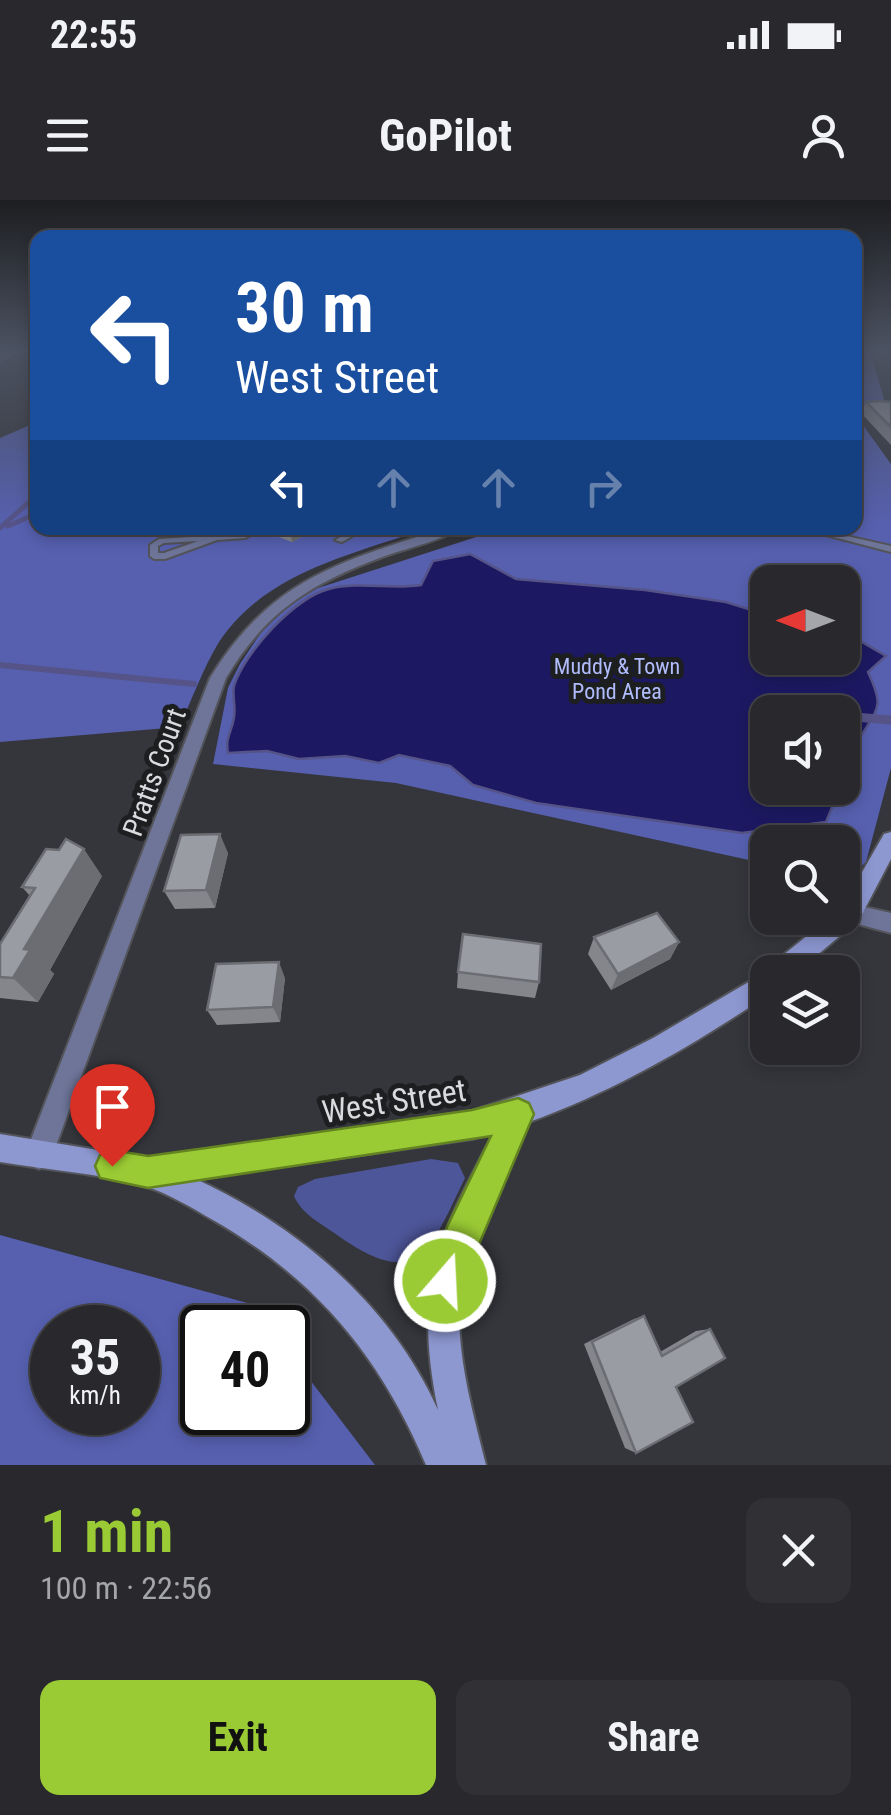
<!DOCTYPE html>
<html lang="en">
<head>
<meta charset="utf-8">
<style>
  body { margin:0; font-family:"Roboto Condensed",sans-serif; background:#303035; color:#f1f3f6; height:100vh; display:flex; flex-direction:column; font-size:38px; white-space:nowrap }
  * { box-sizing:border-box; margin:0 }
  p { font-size:32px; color:#a5a6aa }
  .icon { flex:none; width:55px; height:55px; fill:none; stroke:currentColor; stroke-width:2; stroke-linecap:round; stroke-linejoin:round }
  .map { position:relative; height:1265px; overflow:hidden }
  .drawer { display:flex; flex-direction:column; background:#28282d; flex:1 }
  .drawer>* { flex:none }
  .hud { position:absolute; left:30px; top:30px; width:832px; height:305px; border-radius:20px; box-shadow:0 5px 15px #0003,0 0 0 2px #444449; background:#1a4fa0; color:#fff; overflow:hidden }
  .needle { width:65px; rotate:270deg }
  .controls { position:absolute; left:750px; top:365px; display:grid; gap:20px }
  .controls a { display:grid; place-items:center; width:110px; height:110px; border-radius:20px; background:#28282d; box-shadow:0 5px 15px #0003,0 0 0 2px #444449; font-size:50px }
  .speed { position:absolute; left:30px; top:1105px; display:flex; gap:20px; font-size:50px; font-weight:700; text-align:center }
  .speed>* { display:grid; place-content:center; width:130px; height:130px; border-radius:50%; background:#28282d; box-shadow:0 5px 15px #0003,0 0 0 2px #444449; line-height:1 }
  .speed small { font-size:25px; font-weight:400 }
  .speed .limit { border:5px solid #111; border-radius:15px; background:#fff; color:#111 }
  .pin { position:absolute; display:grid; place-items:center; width:85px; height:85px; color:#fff; margin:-102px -42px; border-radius:50% 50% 50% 0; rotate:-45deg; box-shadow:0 0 10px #0007 }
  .pin .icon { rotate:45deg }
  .me { position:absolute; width:110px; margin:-55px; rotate:19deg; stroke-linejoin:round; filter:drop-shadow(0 0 8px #0008) }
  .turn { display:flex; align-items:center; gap:35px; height:210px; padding:0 40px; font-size:45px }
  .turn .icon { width:130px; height:130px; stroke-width:2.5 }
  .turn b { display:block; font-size:70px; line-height:85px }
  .lanes { display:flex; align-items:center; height:95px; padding:0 40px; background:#0003; justify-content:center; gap:50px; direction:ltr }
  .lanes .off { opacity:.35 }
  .round { display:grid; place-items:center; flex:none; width:105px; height:105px; border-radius:20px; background:#303035 }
  .headline { display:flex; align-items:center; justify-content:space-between; height:170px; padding:0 40px }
  h1 { font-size:60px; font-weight:700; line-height:75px; color:#9acb34 }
  .primary-button { display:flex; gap:20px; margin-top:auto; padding:20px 40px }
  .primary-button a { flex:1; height:115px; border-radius:20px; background:#9acb34; color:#111; font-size:40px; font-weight:700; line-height:115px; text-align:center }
  .primary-button a+a { background:#303035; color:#f1f3f6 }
  .status { display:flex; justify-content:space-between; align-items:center; height:70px; padding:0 50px; background:#28282d; direction:ltr }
  .status svg { height:28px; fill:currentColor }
  header { display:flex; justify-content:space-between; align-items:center; height:130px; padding:0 40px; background:#28282d; font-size:45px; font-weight:700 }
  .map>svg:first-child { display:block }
</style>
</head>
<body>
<div class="status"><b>22:55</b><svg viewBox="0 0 49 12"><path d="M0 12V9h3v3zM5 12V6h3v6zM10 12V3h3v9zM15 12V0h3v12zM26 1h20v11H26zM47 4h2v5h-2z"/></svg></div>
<header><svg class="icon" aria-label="menu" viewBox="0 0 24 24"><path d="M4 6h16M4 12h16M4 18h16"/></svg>GoPilot<svg class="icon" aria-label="person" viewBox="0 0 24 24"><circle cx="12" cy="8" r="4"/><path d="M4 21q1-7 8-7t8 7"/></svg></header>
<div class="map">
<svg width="891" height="1265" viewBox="0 0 891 1265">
  <rect width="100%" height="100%" fill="#35363c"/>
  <path fill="#4e569a" d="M431,959L458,963L465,978C431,1047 420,1093 340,1037C324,1025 302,1015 294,996L298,987L315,979Z"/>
  <path fill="#5660af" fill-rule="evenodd" d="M855,149H870L886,207L855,211Z
    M855,214L891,264V568L866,662L846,681L842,642H768L767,664L396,583L213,564L228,488L240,464L270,419L309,391L504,328H855ZM768,382H842V458H768ZM768,512H842V588H768Z
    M37,222L38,328H428C354,354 265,372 219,442C203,468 192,500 179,527L0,542V238Z
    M0,1035L251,1104L269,1127L202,1128V1212H288V1151L375,1265H0ZM52,1128H138V1212H52Z"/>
  <path fill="#1c1962" stroke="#555387" stroke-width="2.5" d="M470,354L516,379L645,390L726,402L767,415L768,458H842L843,431L886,456L868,472C884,506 879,507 861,536C853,549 848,567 843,581L842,512H768V588H840L826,622L742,633L536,603L473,585L450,566L399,555L379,563L345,556L299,559L267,551L228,553C225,537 232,532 234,517C236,507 232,496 234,486C244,453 295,397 329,389C360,381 390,390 421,385L433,361Z"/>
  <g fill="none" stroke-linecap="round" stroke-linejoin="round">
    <path stroke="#555387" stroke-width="5" d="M8,326L38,313
      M0,328L38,294"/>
    <path stroke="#555387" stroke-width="6" d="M0,465L194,484"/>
    <path stroke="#555387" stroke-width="9" d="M842,516L891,520"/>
    <g stroke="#535459" stroke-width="4">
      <path id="lane" d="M254,328H264L245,338L217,340L165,359H154L150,356V345L159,339L240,334ZM198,341L164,353H158V346L164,343Z
        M357,328H366L342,342L335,340Z
        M799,328H811L891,346V352Z"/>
    </g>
    <g stroke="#535459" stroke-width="4">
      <path id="street" d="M444,328H460C440,341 411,347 388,355C315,381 266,410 226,478L49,965L39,969L29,965L25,955L210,478C272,378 338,363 444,328Z
        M851,704L891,713V733L843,720L842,708Z"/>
    </g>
    <g stroke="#535459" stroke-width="4">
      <path id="secondary" d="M891,632V659L859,720L797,772H768V795C692,846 615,891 529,922C507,968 479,1012 466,1061C448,1128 470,1200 486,1265H426C380,1156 316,1079 213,1020C192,1008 168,993 144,986C98,973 47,970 0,962V934L147,958L472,911L580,875L653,838L769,770L772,764L829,718H842V707L884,634ZM494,933C437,1039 413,1087 438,1210C391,1105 299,1027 196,979L472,939Z"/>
    </g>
    <use href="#lane" fill="#6e7599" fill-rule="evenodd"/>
    <use href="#street" fill="#6e7599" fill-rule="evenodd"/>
    <use href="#secondary" fill="#8d97d0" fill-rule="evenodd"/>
  </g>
  <path fill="#84868c" d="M0,149H38V153H18L0,162Z
    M866,202H891V245L861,213Z
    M264,328H319L292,342L265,332Z
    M228,653L215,708L175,709L164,691Z
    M102,676L50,770L54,774L38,802L0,798V744L30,696L22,687Z
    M594,737L679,742L670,759L611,790L588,754Z
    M458,772L539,782L535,798L457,788Z
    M285,778L280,822L217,825L207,810Z
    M644,1116L660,1152L696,1131L710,1129L636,1253L625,1248L584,1144L634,1119Z"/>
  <path fill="#6c6d72" d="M8,149H16L18,153L0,162V153Z
    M290,328H319L292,342Z
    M220,634L228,653L215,708L206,690Z
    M84,649L102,676L50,770L54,774L38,802L13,778L24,749Z
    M679,742L670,759L611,790L618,774Z
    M279,762L285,778L280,822L273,807Z"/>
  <path fill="#9a9ca3" stroke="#6c6d72" stroke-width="2.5" d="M883,201L891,202V227L866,202Z
    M220,634L206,690L164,691L181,635Z
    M66,639L84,649L24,749L30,750L13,778L0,777V744L35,688L22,687L46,649L59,650Z
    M657,713L679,742L618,774L594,737Z
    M463,734L541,744L539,782L458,772Z
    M279,762L273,807L207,810L216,764Z
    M644,1116L662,1156L710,1129L725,1158L676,1187L693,1222L636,1253L592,1142Z"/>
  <linearGradient id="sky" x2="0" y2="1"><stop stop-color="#1d1e21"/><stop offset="0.46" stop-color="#4b5261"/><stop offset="1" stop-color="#4b5261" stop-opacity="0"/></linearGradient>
  <rect width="891" height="326" fill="url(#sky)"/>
  <path fill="#9acb34" stroke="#648422" stroke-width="2.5" d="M518,898L529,903L534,914L458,1094L445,1099L432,1094L427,1081L447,1027L491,936L148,988L100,978L95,966L100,955L112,950L148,956L206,948L472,910Z"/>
  <g text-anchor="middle" stroke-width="10" stroke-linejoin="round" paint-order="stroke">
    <g font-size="22" fill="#b0bcfc" stroke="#1d1e20">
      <text x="617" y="474">Muddy &amp; Town<tspan x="617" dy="25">Pond Area</tspan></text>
    </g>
    <g font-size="28" fill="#dadbde" stroke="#1d1e20">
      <text transform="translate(154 572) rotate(-70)" y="10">Pratts Court</text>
    </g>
    <g font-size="32" fill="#dadbde" stroke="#1d1e20">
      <text transform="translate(394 901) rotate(-9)" y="11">West Street</text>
    </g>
  </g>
</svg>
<div class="controls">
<a><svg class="needle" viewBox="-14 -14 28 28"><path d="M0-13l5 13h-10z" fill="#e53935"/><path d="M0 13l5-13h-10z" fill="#a5a6aa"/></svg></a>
<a><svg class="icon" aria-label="sound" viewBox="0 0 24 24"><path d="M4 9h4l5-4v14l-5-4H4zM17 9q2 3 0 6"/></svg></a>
<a><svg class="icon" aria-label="search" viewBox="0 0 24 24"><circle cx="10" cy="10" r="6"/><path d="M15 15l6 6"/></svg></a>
<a><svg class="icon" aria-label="layers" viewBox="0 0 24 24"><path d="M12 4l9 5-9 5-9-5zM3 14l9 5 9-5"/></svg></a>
</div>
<div class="speed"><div>35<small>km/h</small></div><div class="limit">40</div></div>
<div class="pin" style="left:112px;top:966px;background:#d93025"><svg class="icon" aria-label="arrive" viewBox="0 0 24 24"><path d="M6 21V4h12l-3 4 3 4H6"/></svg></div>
<svg class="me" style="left:445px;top:1081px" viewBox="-20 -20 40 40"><circle r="17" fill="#9acb34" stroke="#fff" stroke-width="3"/><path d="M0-11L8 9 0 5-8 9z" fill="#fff"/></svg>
<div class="hud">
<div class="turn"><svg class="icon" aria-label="left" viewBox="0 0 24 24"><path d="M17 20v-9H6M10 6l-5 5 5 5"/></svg><div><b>30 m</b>West Street</div></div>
<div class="lanes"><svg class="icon" aria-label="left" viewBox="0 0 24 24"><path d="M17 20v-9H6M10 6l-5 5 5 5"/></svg><svg class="icon off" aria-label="ahead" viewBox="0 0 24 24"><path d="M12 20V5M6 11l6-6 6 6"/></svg><svg class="icon off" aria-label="ahead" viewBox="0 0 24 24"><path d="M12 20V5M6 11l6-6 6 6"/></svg><svg class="icon off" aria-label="right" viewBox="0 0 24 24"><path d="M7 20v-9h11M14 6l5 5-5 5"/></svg></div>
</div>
</div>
<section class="drawer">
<div class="headline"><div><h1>1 min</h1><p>100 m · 22:56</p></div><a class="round"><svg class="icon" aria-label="close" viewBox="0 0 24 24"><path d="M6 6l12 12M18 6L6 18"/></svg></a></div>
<div class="primary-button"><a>Exit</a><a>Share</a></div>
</section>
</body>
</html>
